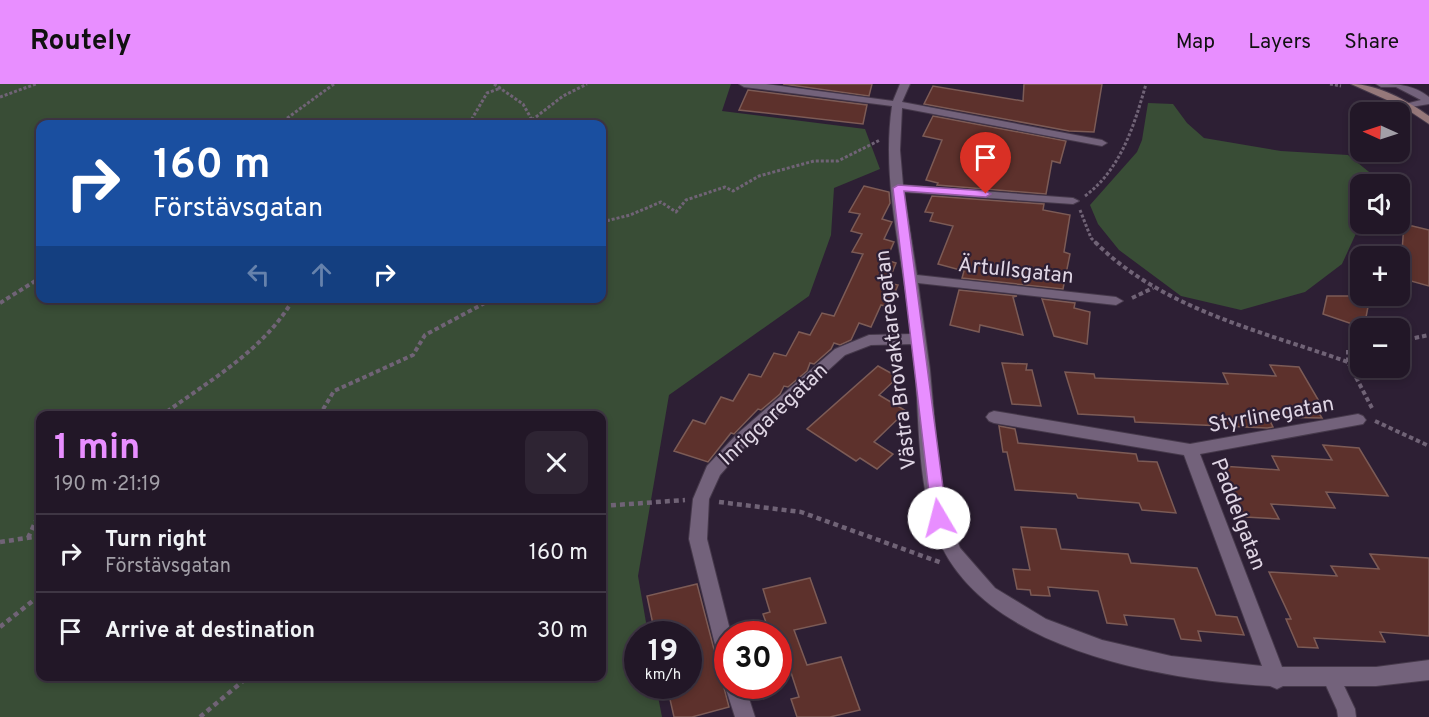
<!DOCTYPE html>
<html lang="en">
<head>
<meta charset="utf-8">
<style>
  body { margin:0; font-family:Overpass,sans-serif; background:#2e2433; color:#f1f3f6; height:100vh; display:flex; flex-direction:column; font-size:22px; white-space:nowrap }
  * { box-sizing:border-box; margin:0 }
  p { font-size:20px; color:#a29fa7 }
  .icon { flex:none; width:33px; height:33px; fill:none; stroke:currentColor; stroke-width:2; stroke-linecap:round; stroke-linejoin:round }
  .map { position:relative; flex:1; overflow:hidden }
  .sheet { position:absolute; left:36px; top:327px; width:570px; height:270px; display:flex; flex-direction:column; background:#221727; border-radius:12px; box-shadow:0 3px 9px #0003,0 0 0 2px #3f3644 }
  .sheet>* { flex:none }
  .banner { position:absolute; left:36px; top:36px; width:570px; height:183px; border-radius:12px; box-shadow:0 3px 9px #0003,0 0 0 2px #3f3644; background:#1a4fa0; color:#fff; overflow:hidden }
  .needle { width:39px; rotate:273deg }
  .controls { position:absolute; left:1350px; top:18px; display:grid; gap:12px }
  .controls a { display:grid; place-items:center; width:60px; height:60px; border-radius:12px; background:#221727; box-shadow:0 3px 9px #0003,0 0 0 2px #3f3644; font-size:30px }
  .speed { position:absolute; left:624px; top:537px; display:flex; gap:12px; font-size:30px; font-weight:700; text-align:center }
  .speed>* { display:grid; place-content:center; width:78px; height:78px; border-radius:50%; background:#221727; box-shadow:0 3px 9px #0003,0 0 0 2px #3f3644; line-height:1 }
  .speed small { font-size:15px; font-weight:400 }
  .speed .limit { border:9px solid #d22; background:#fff; color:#111 }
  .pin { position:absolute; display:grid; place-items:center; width:51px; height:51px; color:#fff; margin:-62px -26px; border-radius:50% 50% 50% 0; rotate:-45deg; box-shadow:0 0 6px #0007 }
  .pin .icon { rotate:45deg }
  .me { position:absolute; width:66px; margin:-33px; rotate:352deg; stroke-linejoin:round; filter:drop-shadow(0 0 4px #0008) }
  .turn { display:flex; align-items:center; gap:21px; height:126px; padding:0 18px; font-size:27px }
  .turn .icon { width:78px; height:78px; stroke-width:2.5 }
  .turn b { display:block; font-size:42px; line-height:51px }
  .lanes { display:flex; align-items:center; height:57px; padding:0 18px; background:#0003; justify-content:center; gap:30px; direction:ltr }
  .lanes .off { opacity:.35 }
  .round { display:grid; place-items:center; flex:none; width:63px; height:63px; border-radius:12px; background:#2e2433 }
  .head { display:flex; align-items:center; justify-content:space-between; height:102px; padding:0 18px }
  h1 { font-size:36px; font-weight:700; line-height:45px; color:#e88eff }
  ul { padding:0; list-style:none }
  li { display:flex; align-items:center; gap:18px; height:78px; padding:0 18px; border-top:2px solid #3f3644 }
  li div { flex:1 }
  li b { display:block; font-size:22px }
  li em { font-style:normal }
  header { display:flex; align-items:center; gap:36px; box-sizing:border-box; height:84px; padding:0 30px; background:#e88eff; color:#111 }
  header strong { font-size:28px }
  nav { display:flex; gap:33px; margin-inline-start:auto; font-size:21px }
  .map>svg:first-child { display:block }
</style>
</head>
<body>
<header>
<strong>Routely</strong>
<nav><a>Map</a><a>Layers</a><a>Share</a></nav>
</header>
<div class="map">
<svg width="1429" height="633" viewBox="0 0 1429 633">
  <rect width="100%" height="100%" fill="#2d1f34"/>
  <path fill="#394d36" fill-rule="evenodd" d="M0,0H731L722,27L865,45L880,85L834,104L831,151L809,212L669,311L638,492L648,550H638V602H656L662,633H0ZM40,40H602V214H40ZM40,332H602V592H40Z
    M1148,19L1173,20L1187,39L1204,54L1281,67L1348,71L1384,100H1360V140H1363L1358,145L1342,180L1305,208L1241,226L1181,212L1119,166L1098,140L1090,121L1137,68L1142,56Z"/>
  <path fill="#5d312c" stroke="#7c5b56" stroke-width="1.5" d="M783,0H872L869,12Z
    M1024,0H1102L1094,48L1069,47L924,20L933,2L1023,17Z
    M748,6L867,21L863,40L739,26Z
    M933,32L1066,57L1060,79L1052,77L1046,110L937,101L938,99L926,96L942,56L923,52Z
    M864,102L889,108L890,119L882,135L892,138L884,155L894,158L886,176L896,179L888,199L898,201L889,223L881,221L871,243L859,239L851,256L840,261L834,259L831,265L814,280L810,279L807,287L788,303L784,302L780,310L761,326L758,325L734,350L731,349L708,378L674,367L693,336L705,340L721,313L733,317L749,290L761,293L774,269L786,272L799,248L810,251L822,229L834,232L863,170L852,168L862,150L851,147L860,130L849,128Z
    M932,112L1044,120L1043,126L1070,131L1064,168L1070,170L1063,205L962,194L964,187L938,180L953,142L930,137L933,129L925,128Z
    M1404,140L1429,146V202L1400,194Z
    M959,206L1017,212L1013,213L1023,251L980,241L979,248L950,241Z
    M1327,212H1370L1364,244L1323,230Z
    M1042,215L1075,219L1074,224L1090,228L1087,260L1054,252Z
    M1002,279L1027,280L1026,286H1032L1041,322L1012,320Z
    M1270,281L1299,283L1323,324H1316L1322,334L1268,333L1273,343L1267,344L1135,338L1134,333L1078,330L1065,288L1094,290L1095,294L1228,300L1223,289L1276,292Z
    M878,282L898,293L879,311L906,327L874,358L893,370L877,385L860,374L856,377L807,345Z
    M999,342L1015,345L1018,359L1136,370L1138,377L1157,378L1176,429L1142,426L1139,419L1078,414L1076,410L1015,406L1007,368H1003Z
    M1323,361L1359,364L1388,412L1326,408L1335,424L1271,420L1279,435L1245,433L1222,382L1279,386L1272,372L1332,376Z
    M1021,443L1056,445L1061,465L1128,470L1131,479L1197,484L1216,531L1237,533L1244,551L1198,547L1201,557L1181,555L1174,535L1124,531L1127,541L1107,539L1098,507L1048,503L1050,512L1031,511L1030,506L1017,505L1013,485L1030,486Z
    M1370,470L1429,474V552L1380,548L1385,558L1314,554L1318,564L1298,563L1286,535H1291L1269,488L1337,492L1331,482L1379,485Z
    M810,494L826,539L794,546L807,581L841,573L860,626L830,633H797L791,615L799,613L783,564L778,563V550H770L763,530L770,528L763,505Z
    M697,500L729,623L692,633H674L667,602H688V550H655L647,512Z"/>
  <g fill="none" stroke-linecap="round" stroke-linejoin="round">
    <g stroke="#46394b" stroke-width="2">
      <path id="lane" d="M1332,586L1338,589L1355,625L1356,633H1338L1337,626L1323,595L1326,589Z"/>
    </g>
    <g stroke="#46394b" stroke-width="2">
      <path id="street" d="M739,0H766L893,17L900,0H910L902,18L1102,56L1107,59L1102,62L902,24L900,66L903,101L1073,114L1079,117L1073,120L904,108L917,191L1116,213L1123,217L1116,221L918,199L930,286L939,386L947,430L960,464L995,504L1046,535L1102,556L1171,572L1262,582L1184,371L994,339L989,337L986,333L989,329L994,327L1190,360L1358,330L1363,332L1366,336L1363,340L1200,370L1282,583H1376L1429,576V596L1376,602H1283L1277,605L1270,602C1162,596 978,565 936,449C915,389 920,322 913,260L871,261L845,271L749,358L720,391L709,415L707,455L731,550H728V587L721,585L689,455L693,415L707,382L737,350L835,265L869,251L912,250C903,176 881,97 892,22L744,3Z
        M1376,0C1396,0 1413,0 1429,13V20L1405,24V20L1421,16L1396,3H1381Z
        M728,596V602H745L755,633H735L725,602Z"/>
    </g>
    <g stroke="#46394b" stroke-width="2">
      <path id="secondary" d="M1351,0C1378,0 1408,17 1429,32V40L1405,24Z"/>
    </g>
    <path stroke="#706376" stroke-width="3" stroke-dasharray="3 2" stroke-linecap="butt" d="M494,0L523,20L532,36L530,40
      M1330,0L1341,2
      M0,13L36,0
      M532,36L563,12L587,0
      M279,40L334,0
      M469,40L487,9L501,4
      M1085,112C1121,85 1134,42 1146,0
      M1080,126L1091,154L1096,159
      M602,138L630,131L661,118L676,128L686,116L725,103L733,107L759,92L814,77H838L880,56"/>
    <path stroke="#706376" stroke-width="4" stroke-dasharray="4.5 3" stroke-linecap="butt" d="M1095,158C1162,225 1261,247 1348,278L1373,326
      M1132,214L1153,204
      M0,219L40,194
      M1400,257L1429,251
      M1348,278V266L1360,264
      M161,332C208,297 264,267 294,214
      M310,332L322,327L334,307L413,271L425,251L494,214
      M1375,337L1429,362"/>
    <path stroke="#706376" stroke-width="4.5" stroke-dasharray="5 4" stroke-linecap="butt" d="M719,418L801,428L942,479
      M602,422L685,416
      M28,454L40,428
      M0,458L40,452
      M0,543L40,511
      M200,633L249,592"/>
    <use href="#lane" fill="#73627b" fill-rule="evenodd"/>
    <use href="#street" fill="#73627b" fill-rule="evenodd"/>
    <use href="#secondary" fill="#96787a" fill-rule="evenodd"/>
  </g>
  <path fill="#e88eff" stroke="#975ca6" stroke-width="1.5" d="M898,101L986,107L991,110L986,113L904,107L947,434L939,440L932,434L893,104Z"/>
  <g text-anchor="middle" stroke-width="4.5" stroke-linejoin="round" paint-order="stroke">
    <g font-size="21" fill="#e0d6e5" stroke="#2d1f34">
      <text transform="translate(1016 186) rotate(6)" y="7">Ärtullsgatan</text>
      <text transform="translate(895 276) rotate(-97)" y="7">Västra Brovaktaregatan</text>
      <text transform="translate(773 330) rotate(-43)" y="7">Inriggaregatan</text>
      <text transform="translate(1271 330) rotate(-10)" y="7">Styrlinegatan</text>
      <text transform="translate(1239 430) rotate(69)" y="7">Paddelgatan</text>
    </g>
  </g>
</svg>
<div class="controls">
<a><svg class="needle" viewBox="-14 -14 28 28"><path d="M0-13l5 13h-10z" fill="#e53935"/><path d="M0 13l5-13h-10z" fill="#a29fa7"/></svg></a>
<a><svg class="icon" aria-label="sound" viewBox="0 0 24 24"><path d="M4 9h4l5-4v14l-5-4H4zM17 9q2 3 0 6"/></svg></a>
<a>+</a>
<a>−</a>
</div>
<div class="speed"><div>19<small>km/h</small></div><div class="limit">30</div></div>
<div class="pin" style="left:986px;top:110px;background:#d93025"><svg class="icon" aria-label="arrive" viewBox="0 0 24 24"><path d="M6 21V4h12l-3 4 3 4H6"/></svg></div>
<svg class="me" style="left:939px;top:434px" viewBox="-20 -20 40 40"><circle r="19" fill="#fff"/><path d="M0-13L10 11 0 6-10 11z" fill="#e88eff"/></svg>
<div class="banner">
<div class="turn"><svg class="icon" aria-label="right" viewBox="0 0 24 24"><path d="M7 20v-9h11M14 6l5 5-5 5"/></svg><div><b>160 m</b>Förstävsgatan</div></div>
<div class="lanes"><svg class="icon off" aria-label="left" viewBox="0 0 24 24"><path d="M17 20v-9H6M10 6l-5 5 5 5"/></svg><svg class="icon off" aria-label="ahead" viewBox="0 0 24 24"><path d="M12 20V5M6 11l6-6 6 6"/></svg><svg class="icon" aria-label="right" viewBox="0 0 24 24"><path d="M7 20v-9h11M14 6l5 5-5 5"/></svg></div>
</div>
<section class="sheet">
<div class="head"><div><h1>1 min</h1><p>190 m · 21:19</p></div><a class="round"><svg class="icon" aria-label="close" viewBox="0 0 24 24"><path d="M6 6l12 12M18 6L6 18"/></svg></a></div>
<ul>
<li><svg class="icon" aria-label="right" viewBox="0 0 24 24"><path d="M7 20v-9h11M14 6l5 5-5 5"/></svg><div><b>Turn right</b><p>Förstävsgatan</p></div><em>160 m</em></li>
<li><svg class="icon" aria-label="arrive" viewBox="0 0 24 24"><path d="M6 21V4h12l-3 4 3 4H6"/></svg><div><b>Arrive at destination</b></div><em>30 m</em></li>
</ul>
</section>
</div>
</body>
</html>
